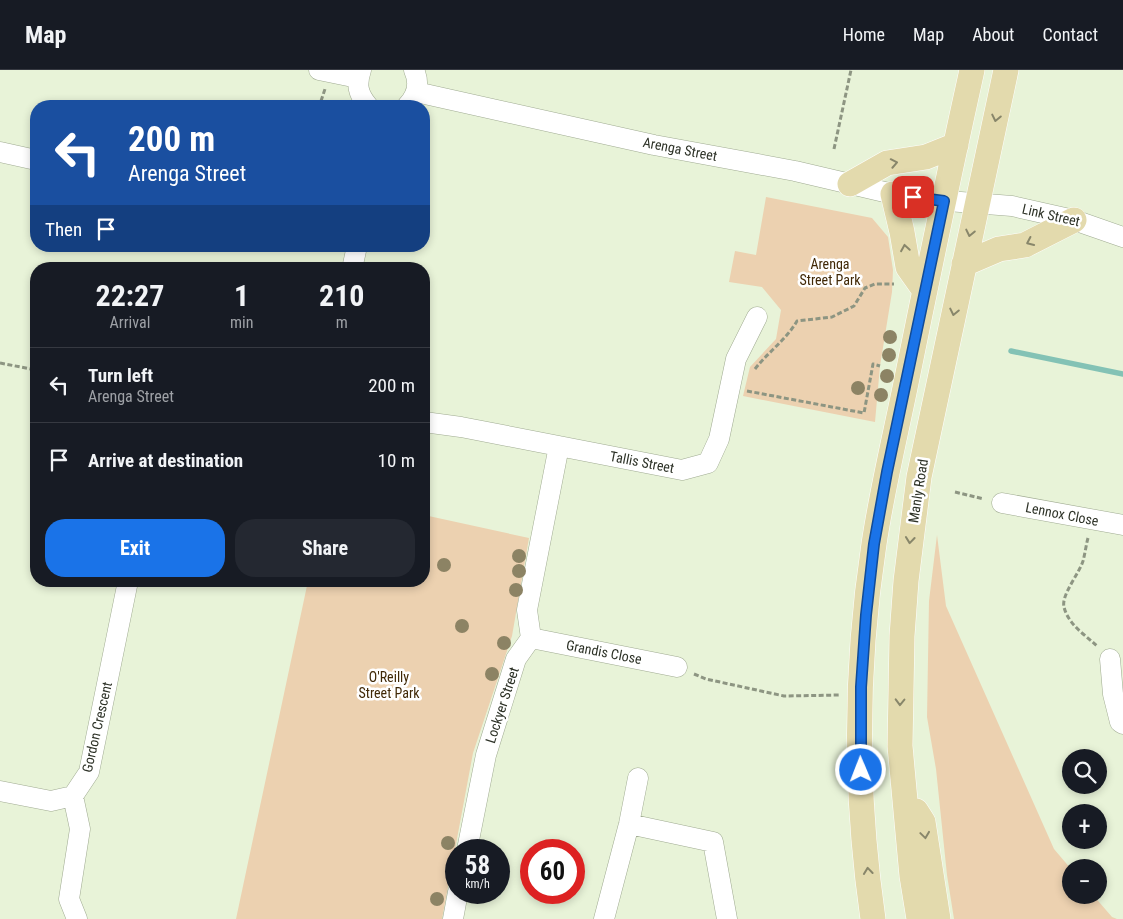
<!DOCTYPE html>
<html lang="en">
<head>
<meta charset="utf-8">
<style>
  body { margin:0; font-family:"Roboto Condensed",sans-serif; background:#242831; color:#f1f3f6; height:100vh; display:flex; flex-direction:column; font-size:19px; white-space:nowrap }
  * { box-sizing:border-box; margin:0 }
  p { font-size:16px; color:#9ea1a6 }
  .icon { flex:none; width:28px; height:28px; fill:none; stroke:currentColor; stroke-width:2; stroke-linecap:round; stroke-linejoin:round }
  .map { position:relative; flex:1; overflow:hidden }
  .sheet { position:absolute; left:30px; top:192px; width:400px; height:325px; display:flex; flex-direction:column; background:#171b24; border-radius:20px; box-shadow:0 2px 8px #0003 }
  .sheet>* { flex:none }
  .top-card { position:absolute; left:30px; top:30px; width:400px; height:152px; border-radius:20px; box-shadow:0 2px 8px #0003; background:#1a4fa0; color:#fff; overflow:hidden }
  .fabs { position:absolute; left:1062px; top:679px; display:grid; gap:10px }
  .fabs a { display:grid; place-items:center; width:45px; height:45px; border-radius:50%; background:#171b24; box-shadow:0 2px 8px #0003; font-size:25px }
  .speed { position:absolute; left:445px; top:769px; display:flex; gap:10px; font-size:25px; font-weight:700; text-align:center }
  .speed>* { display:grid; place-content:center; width:65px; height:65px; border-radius:50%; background:#171b24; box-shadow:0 2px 8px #0003; line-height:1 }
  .speed small { font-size:12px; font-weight:400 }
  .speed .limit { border:8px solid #d22; background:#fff; color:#111 }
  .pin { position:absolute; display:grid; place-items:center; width:42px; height:42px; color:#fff; margin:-21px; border-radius:10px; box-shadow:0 2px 8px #0006 }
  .me { position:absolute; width:55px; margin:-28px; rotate:359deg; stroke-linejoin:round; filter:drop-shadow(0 0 4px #0008) }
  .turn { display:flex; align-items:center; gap:18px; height:105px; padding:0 15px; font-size:22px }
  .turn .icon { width:65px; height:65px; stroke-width:2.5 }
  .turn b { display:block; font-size:35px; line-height:42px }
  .then { display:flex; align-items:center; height:48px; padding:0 15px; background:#0003; gap:10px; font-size:19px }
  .eta { display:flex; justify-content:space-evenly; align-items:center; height:85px; text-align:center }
  .eta b { font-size:30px; font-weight:700; line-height:35px }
  .button { display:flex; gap:10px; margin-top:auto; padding:10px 15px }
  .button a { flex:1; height:58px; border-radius:20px; background:#1a73e8; color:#fff; font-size:20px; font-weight:700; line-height:58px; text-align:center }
  .button a+a { background:#242831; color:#f1f3f6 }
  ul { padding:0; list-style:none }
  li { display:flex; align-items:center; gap:15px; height:75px; padding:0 15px; border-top:1px solid #363941 }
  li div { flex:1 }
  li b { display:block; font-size:19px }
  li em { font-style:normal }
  header { display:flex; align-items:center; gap:30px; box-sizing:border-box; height:70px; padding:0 25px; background:#171b24; border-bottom:1px solid #363941 }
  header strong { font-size:24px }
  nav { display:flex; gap:28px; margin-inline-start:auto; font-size:18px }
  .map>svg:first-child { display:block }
</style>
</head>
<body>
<header>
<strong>Map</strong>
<nav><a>Home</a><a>Map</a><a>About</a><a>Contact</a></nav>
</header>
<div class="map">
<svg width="1123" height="849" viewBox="0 0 1123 849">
  <rect width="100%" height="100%" fill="#e8f3d8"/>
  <path fill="#ecd1b0" d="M766,127L872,148L888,167L893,200L892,222L880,296L875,352L743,326L750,297L776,269L781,240L762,217L729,212L735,181L756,185Z
    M424,445L529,468L512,566L473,683L442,849H236L308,511H424Z
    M937,465L946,536L1054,779L1071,799V825H1093L1112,847L1117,849H954L947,805L936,699L927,647L929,531Z"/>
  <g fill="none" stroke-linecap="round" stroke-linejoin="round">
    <path stroke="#83c2b5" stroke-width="5.5" d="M1011,281L1123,304"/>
  </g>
  <path fill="#4f6655" d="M841,191L844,197L839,200L835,195Z"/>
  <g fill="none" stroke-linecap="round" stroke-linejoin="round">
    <g stroke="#a0ab92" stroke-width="21">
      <path id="minor" d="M319,0L358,8
        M361,0C356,15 358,24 368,36
        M416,22L654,75L795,101L893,124L922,129L1012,136L1074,150L1123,167
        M407,36C417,26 420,13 414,0
        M0,82L36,90
        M352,199L357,176
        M424,352L461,357L682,400L708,393L719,369L736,289L757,247
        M1002,433L1123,455
        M531,568L677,597
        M1110,589L1113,624L1120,652L1123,654
        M0,721L51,731L73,726L89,702L128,511
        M73,726L80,759L69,829L77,849
        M629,754L713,772L727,849
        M467,780L486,685L516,589L531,568L527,540L559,376
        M453,849L458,822
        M604,849L629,754L638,708"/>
    </g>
    <g stroke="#fff" stroke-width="26">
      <path id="major" d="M850,114L887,93L926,87L956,75
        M893,124L902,162L908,197L925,221
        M964,194L999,179L1025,175L1074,150
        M916,741L923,752L938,849
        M873,849C855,725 855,598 874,474C882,420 895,367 906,313C927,209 949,104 972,0
        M919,849L912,806L900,676L902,566L906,511L919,407L1006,0"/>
    </g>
    <path stroke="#8d9582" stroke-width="3" stroke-dasharray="5 2.5" stroke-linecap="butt" d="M321,31L325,19
      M834,79L851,0
      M0,293L36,300
      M755,299C768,282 786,270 797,251L832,247L854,236L865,218L875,214H894
      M747,321L864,343L873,294L880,296
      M955,422L984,429
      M1088,468C1086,475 1085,484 1083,491C1079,504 1061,525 1064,537C1068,554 1085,565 1097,576
      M694,604L706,609L784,626L840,625"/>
    <use href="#minor" stroke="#fff" stroke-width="20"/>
    <use href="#major" stroke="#e3daad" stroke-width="25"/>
  </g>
  <g fill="#8c8364">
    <circle cx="890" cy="267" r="7"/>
    <circle cx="889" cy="285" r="7"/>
    <circle cx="887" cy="306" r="7"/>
    <circle cx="858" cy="318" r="7"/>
    <circle cx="881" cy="325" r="7"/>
    <circle cx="519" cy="486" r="7"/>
    <circle cx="444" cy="495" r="7"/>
    <circle cx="519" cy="501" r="7"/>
    <circle cx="516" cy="520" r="7"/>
    <circle cx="462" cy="556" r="7"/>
    <circle cx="504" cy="573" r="7"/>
    <circle cx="492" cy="604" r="7"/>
    <circle cx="448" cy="773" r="7"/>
    <circle cx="437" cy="829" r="7"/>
  </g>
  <defs><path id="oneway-chevron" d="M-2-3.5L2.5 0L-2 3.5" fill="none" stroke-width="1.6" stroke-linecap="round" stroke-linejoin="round" transform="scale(1.25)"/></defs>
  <g stroke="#88866a">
    <use href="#oneway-chevron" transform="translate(996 48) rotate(102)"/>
    <use href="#oneway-chevron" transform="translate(894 93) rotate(-11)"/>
    <use href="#oneway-chevron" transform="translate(970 163) rotate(102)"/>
    <use href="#oneway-chevron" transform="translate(1030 172) rotate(155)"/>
    <use href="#oneway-chevron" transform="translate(905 178) rotate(-99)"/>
    <use href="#oneway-chevron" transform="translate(954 242) rotate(102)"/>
    <use href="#oneway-chevron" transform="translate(910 470) rotate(96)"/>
    <use href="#oneway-chevron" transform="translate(900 632) rotate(91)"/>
    <use href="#oneway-chevron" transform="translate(925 765) rotate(82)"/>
    <use href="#oneway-chevron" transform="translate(868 801) rotate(-96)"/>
  </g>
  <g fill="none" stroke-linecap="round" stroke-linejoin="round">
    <g stroke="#114b97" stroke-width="12">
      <path id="route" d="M861,700V617L866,545L874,474L887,402L944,131L913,127"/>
    </g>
    <use href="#route" stroke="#1a73e8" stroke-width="9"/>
  </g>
  <g text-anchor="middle" stroke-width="5" stroke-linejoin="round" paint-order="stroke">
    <g font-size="14" fill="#2d3227" stroke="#fff">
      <text transform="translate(680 79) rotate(11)" y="5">Arenga Street</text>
      <text transform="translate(1051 145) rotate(13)" y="5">Link Street</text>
      <text transform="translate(642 392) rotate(11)" y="5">Tallis Street</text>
      <text transform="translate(918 421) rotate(-81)" y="5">Manly Road</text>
      <text transform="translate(1062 444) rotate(11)" y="5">Lennox Close</text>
      <text transform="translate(604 582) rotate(11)" y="5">Grandis Close</text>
      <text transform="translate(502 635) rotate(-72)" y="5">Lockyer Street</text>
      <text transform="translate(97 657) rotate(-77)" y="5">Gordon Crescent</text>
    </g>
    <g font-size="14" fill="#402806" stroke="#fff">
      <text x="830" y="199">Arenga<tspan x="830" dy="16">Street Park</tspan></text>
      <text x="389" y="612">O'Reilly<tspan x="389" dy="16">Street Park</tspan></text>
    </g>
  </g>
</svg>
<div class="fabs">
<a><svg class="icon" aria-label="search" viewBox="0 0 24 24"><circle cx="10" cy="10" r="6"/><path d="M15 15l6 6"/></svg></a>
<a>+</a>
<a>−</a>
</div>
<div class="speed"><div>58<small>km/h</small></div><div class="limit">60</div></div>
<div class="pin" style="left:913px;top:127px;background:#d93025"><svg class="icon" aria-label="arrive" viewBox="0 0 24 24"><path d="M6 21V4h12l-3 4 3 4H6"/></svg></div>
<svg class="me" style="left:861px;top:700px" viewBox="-20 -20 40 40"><circle r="17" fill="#1a73e8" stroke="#fff" stroke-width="3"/><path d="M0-11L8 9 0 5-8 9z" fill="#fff"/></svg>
<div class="top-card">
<div class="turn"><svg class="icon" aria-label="left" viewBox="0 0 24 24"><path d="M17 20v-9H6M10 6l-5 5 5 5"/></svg><div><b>200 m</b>Arenga Street</div></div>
<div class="then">Then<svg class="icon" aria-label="arrive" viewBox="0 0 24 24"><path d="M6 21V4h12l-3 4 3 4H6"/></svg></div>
</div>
<section class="sheet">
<div class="eta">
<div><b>22:27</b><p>Arrival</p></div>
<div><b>1</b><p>min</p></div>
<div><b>210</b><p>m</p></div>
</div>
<ul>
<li><svg class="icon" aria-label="left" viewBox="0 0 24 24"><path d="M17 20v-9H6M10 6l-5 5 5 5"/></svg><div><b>Turn left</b><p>Arenga Street</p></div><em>200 m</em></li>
<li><svg class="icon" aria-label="arrive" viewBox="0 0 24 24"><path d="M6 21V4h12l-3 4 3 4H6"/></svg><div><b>Arrive at destination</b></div><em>10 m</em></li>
</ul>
<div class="button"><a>Exit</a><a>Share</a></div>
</section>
</div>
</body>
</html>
